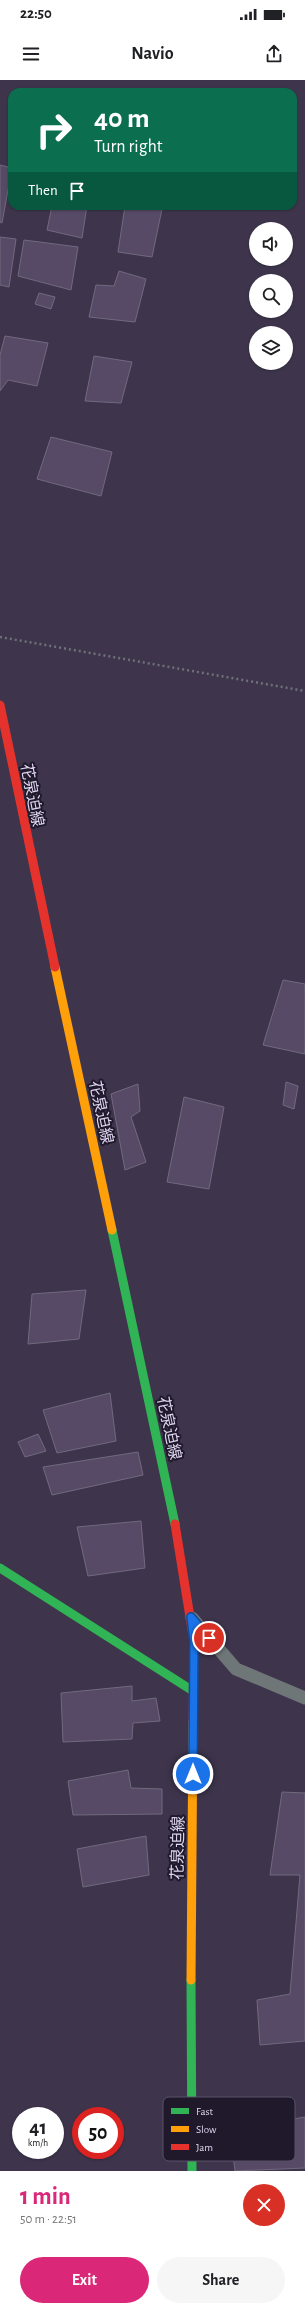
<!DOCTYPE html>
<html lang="en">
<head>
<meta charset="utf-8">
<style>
  body { margin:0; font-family:"Alegreya Sans","Noto Sans JP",sans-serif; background:#f6f6f6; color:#202124; height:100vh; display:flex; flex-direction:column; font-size:15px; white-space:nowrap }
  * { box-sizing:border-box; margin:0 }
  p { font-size:13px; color:#757577 }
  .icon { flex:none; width:22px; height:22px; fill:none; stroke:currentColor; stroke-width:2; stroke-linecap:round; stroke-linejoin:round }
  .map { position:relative; height:2091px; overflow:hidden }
  .drawer { display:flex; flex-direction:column; background:#fff; flex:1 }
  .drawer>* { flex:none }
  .hud { position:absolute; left:8px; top:8px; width:289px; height:122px; border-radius:12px; box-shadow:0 1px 3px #0004; background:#0b6e4f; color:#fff; overflow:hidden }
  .tools { position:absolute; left:249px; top:142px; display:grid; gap:8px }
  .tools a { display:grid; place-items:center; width:44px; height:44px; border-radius:50%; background:#fff; box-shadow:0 1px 3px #0004; font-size:20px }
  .speed { position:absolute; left:12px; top:2027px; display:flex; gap:8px; font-size:20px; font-weight:700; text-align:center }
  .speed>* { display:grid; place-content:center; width:52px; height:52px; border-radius:50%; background:#fff; box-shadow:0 1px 3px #0004; line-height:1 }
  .speed small { font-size:10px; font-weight:400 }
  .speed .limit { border:6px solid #d22; background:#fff; color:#111 }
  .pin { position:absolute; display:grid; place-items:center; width:34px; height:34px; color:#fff; margin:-17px; border:2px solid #fff; border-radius:50%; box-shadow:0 1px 4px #0007 }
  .me { position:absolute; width:44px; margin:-22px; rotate:0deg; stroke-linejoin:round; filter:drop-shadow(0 0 3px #0008) }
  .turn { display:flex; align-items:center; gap:14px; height:84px; padding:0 20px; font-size:18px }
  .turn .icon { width:52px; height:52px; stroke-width:2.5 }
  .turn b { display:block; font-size:28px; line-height:34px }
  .then { display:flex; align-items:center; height:38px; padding:0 20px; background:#0003; gap:8px; font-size:15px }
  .round { display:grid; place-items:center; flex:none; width:42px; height:42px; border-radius:21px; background:#f6f6f6 }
  .overview { display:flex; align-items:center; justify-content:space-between; height:68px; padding:0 20px }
  h1 { font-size:24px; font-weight:600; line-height:30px; color:#db2777 }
  .button { display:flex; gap:8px; margin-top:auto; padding:8px 20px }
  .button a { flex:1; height:46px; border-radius:24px; background:#db2777; color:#fff; font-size:16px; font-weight:600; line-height:46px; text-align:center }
  .button a+a { background:#f6f6f6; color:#202124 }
  .status { display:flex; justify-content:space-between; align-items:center; height:28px; padding:0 20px; background:#fff; direction:ltr }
  .status svg { height:11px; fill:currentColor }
  header { display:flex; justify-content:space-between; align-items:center; height:52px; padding:0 20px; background:#fff; font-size:18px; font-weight:600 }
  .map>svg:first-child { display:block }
</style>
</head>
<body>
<div class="status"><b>22:50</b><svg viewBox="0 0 49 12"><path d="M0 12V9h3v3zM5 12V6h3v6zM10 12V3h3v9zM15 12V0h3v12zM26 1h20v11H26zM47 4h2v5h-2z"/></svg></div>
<header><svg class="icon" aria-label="menu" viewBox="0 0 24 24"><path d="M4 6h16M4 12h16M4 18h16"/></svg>Navio<svg class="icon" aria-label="share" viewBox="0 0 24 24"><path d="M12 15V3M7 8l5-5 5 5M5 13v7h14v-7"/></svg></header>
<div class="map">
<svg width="305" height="2091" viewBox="0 0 305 2091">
  <rect width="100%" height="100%" fill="#3e354c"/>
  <path fill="#574a67" stroke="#716a7e" d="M0,85L12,88L2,143L0,142Z
    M52,126H87L82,158L47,150Z
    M125,126L162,129L152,177L118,172Z
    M0,157L16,159L9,207L0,205Z
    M24,160L78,167L71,210L18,196Z
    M119,191L146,199L135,242L89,237L96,205L114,206Z
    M39,213L55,217L51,229L35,224Z
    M5,256L48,263L37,306L8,300L0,311V275Z
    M94,276L132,282L121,323L85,321Z
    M51,357L112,372L101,416L37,399Z
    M283,900L305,904V974L263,965Z
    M286,1002L298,1006L294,1029L283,1025Z
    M138,1004L140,1031L131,1037L146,1082L125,1090L111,1014Z
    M184,1017L224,1027L209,1109L167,1102Z
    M86,1210L79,1259L28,1264L32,1214Z
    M110,1313L116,1361L57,1373L43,1330Z
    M38,1354L46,1371L25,1377L18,1362Z
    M138,1372L143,1395L52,1415L43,1387Z
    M141,1441L145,1488L88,1496L77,1447Z
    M132,1606V1621L156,1618L160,1641L133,1643L132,1659L63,1662L61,1613Z
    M128,1690L131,1708L162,1709V1734L73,1735L68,1701Z
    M282,1712L305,1713V1961L260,1965L257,1920L290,1914L300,1795H270Z
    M146,1756L149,1795L83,1807L77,1769Z
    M305,2037V2088L235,2091L230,2050Z"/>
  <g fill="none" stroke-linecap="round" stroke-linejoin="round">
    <path stroke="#707079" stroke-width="2.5" stroke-dasharray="2 3" stroke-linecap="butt" d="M0,557L305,611"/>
    <path stroke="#6e7677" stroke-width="13" d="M192,1538L236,1589L305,1618"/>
    <path stroke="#30b455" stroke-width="9" d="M112,1150L175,1444
      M0,1488L193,1611
      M191,1900L192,2091"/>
    <path stroke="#ff9f0a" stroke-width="9" d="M55,887L112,1150
      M191,1900L193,1641"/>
    <path stroke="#e5322d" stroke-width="9" d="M0,625L55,887
      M175,1444L194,1562L193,1641"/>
  </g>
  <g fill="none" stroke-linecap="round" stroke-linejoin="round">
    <g stroke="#114b97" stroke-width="10">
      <path id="route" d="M193,1694L194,1562L191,1537L209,1558"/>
    </g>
    <use href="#route" stroke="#1a73e8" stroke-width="7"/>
  </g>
  <g text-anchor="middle" stroke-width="4" stroke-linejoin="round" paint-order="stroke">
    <g font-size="16" fill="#dfd6f0" stroke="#20192c">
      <text transform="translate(33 715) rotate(79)" y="6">花泉迫線</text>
      <text transform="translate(102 1032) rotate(78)" y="6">花泉迫線</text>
      <text transform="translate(170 1348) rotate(78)" y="6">花泉迫線</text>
      <text transform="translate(177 1768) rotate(-89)" y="6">花泉迫線</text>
    </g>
  </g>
  <rect x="163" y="2017" width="132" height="64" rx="6" fill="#20192c" stroke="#595267" stroke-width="1"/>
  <rect x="171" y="2028" width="18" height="6" fill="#30b455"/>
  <rect x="171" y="2046" width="18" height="6" fill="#ff9f0a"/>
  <rect x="171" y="2064" width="18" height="6" fill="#e5322d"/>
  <g font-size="11" fill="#dfd6f0">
    <text x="196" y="2035">Fast</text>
    <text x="196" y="2053">Slow</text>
    <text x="196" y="2071">Jam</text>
  </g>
</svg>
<div class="tools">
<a><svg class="icon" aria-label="sound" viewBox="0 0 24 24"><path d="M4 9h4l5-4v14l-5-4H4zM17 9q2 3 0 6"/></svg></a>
<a><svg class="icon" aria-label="search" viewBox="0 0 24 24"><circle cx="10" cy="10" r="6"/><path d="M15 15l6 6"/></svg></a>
<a><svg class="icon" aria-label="layers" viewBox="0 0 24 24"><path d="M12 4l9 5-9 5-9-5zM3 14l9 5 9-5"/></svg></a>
</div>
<div class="speed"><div>41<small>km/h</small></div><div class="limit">50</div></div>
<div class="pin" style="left:209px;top:1558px;background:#d93025"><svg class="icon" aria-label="arrive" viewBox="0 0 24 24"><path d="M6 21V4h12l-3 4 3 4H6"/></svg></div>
<svg class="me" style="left:193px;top:1694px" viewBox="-20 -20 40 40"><circle r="17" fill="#1a73e8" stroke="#fff" stroke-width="3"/><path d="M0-11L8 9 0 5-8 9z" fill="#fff"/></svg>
<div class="hud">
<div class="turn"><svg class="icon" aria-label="right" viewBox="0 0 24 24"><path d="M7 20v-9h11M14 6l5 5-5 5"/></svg><div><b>40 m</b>Turn right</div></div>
<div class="then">Then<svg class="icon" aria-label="arrive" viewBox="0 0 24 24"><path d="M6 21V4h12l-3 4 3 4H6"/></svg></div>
</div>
</div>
<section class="drawer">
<div class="overview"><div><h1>1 min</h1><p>50 m · 22:51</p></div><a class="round" style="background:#d93025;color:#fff"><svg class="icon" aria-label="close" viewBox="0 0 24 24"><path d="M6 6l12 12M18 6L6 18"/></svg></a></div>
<div class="button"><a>Exit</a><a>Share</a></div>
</section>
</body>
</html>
